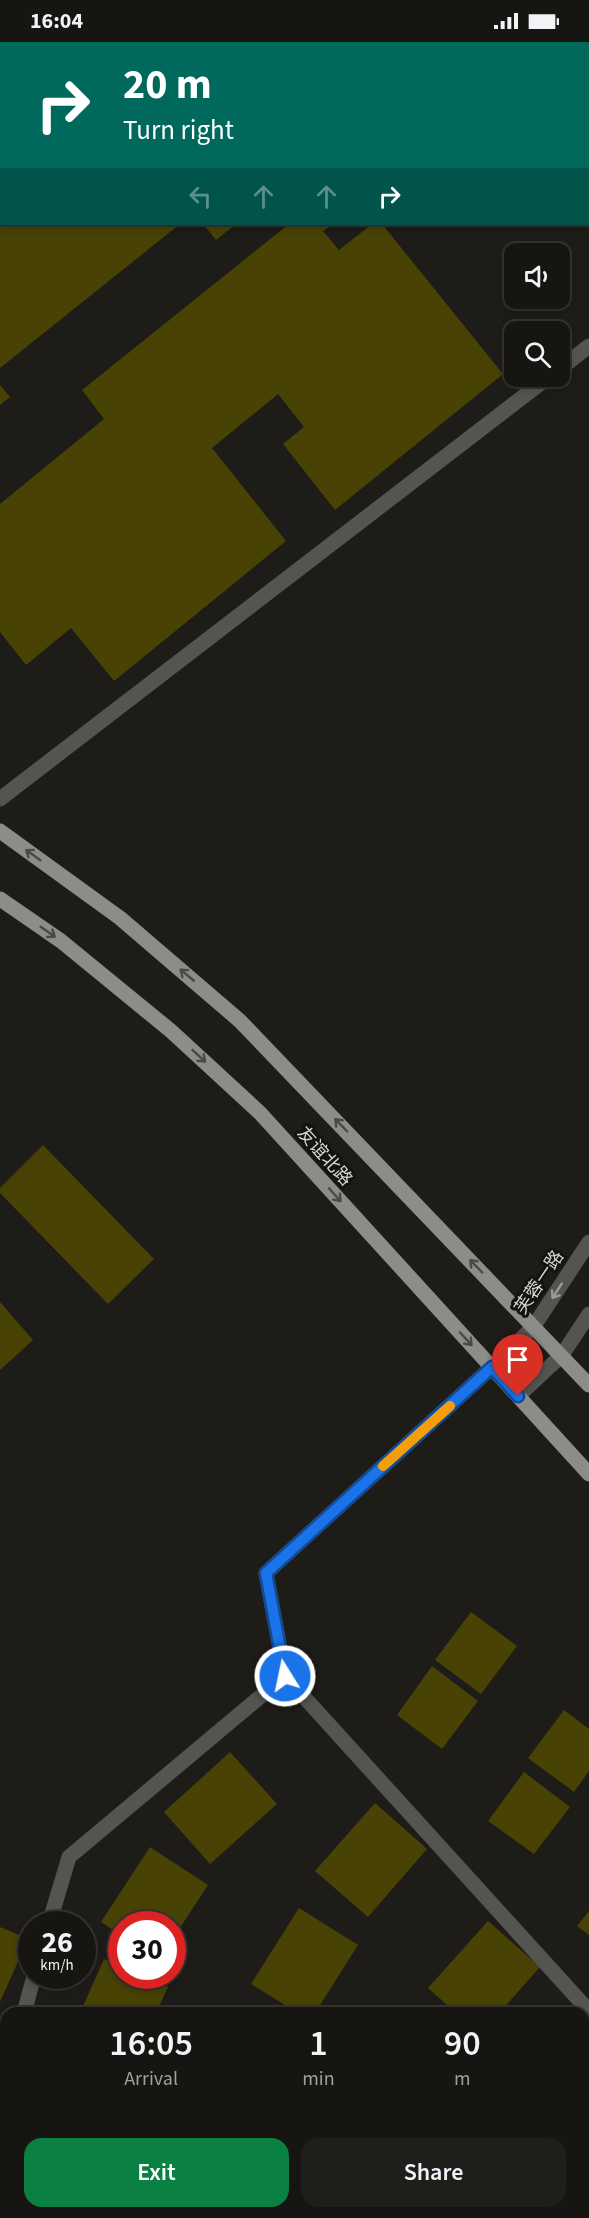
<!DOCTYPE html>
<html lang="en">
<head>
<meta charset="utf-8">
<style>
  body { margin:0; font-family:"Source Sans 3","Noto Sans SC",sans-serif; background:#1f1e1b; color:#f1f3f6; height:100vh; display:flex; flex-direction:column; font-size:22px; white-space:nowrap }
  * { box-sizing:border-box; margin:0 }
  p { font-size:20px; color:#9e9f9f }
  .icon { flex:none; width:33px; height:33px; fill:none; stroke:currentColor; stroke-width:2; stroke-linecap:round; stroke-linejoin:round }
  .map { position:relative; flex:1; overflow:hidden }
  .drawer { position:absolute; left:0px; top:1965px; width:590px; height:212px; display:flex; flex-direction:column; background:#161512; border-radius:18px 18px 0 0; box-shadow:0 3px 9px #0003,0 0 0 2px #353432 }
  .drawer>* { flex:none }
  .top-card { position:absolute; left:0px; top:0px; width:590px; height:183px; box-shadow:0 3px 9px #0003,0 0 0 2px #353432; background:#00695c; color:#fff; overflow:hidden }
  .tools { position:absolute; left:504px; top:201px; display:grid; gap:12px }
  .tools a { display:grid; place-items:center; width:66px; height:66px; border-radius:12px; background:#161512; box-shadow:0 3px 9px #0003,0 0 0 2px #353432; font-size:30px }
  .speed { position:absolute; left:18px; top:1869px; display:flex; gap:12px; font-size:30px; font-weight:700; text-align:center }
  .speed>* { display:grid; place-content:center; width:78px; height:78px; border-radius:50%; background:#161512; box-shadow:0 3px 9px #0003,0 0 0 2px #353432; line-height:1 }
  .speed small { font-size:15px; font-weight:400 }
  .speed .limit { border:9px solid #d22; background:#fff; color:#111 }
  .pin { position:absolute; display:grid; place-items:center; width:51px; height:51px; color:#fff; margin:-62px -26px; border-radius:50% 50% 50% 0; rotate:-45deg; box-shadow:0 0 6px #0007 }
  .pin .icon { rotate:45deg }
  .me { position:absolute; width:66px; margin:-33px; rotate:350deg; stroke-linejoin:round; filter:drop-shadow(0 0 4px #0008) }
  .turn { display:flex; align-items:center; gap:21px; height:126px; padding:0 24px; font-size:27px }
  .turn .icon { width:78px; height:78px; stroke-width:2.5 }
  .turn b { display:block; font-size:42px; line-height:51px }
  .lanes { display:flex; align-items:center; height:57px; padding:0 24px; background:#0003; justify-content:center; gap:30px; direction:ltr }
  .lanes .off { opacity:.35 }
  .eta { display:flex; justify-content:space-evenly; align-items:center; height:102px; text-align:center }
  .eta b { font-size:36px; font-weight:600; line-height:42px }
  .cta { display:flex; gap:12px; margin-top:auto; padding:12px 24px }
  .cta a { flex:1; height:69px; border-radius:18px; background:#0b8043; color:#fff; font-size:24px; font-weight:600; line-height:69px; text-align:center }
  .cta a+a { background:#1f1e1b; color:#f1f3f6 }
  .status { display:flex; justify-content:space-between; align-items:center; height:42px; padding:0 30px; background:#161512; direction:ltr }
  .status svg { height:16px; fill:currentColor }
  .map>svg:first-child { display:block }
</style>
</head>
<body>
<div class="status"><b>16:04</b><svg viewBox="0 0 49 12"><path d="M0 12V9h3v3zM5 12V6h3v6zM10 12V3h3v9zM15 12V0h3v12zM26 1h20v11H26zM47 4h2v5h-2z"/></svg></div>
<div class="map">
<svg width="589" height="2176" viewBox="0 0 589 2176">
  <rect width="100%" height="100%" fill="#1d1c18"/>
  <path fill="#484205" d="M0,182H180L0,326Z
    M203,182H236L216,198Z
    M289,182H333L323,189L339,208L372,182H382L503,332L335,468L283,402L304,385L278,352L212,406L286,499L114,639L71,586L26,623L0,590V462L104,377L82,348Z
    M0,343L10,355L0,363Z
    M43,1103L154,1217L108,1262L0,1151V1146Z
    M0,1260L33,1298L0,1328Z
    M471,1570L517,1604L481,1652L435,1618Z
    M432,1624L478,1659L442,1707L397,1673Z
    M564,1668L589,1687V1729L574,1750L528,1716Z
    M230,1710L277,1762L210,1822L164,1770Z
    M524,1730L570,1765L534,1812L488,1779Z
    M375,1761L427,1807L368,1875L315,1829Z
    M150,1805L208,1843L172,1898V1882H122V1894L101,1880Z
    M299,1866L358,1903L315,1971H298L251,1942Z
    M589,1869V1893L577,1884Z
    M488,1879L540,1925L499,1971H456L428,1946Z
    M0,1885L28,1897L0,1960Z
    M104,1917L122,1925V1934H142L168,1945L156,1971H80Z
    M418,1965L425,1971H413Z
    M0,2010L6,2013L0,2031Z
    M589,2014V2106L584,2101V2020Z
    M32,2170H109L107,2176H30Z
    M169,2170H244L241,2176H178Z
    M339,2170H380L376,2176H345Z
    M494,2170H551L546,2176H500Z"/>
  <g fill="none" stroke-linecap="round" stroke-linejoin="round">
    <path stroke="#545452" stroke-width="15" d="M134,2L136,0
      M0,104L2,103
      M560,327L589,304
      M0,757L550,334
      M518,1354L562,1313L589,1272
      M285,1634L589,1969
      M49,1882L69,1815L285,1634L266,1531L492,1325L534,1284L589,1200
      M24,1971L34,1934
      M0,2052L6,2031"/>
    <path stroke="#8c8c88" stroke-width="15" d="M0,789L120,876L240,979L589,1343
      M0,857L61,899L171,989L260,1071L589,1432"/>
  </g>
  <defs><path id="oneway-shaft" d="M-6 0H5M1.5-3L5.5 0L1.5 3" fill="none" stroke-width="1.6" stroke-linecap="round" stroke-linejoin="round" transform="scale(1.5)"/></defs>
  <g stroke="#4a4945">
    <use href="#oneway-shaft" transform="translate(33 813) rotate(-144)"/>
    <use href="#oneway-shaft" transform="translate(48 890) rotate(35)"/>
    <use href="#oneway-shaft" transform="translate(187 933) rotate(-140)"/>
    <use href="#oneway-shaft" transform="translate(199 1014) rotate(43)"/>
    <use href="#oneway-shaft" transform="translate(341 1083) rotate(-134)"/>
    <use href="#oneway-shaft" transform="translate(335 1153) rotate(48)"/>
    <use href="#oneway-shaft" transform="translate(476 1224) rotate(-134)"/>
    <use href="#oneway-shaft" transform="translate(466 1297) rotate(48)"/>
  </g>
  <use stroke="#9a9a98" href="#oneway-shaft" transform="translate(557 1249) rotate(123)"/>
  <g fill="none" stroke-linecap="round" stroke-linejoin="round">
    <g stroke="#114b97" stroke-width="15">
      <path id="route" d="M285,1634L266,1531L492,1325L518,1354"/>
    </g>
    <use href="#route" stroke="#1a73e8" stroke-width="10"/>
    <path stroke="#f59e0b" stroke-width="10" d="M383,1424L450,1364"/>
  </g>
  <g text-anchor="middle" stroke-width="6" stroke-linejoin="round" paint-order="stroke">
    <g font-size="18" fill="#d4d4d1" stroke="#14130f">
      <text transform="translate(325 1114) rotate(48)" y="6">友谊北路</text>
      <text transform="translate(539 1240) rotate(-56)" y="6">芙蓉一路</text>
    </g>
  </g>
</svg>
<div class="tools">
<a><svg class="icon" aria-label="sound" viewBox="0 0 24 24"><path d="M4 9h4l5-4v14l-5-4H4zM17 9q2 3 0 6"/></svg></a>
<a><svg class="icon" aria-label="search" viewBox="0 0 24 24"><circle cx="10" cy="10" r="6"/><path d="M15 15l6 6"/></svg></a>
</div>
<div class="speed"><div>26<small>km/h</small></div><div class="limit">30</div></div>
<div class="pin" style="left:518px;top:1354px;background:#d93025"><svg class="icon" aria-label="arrive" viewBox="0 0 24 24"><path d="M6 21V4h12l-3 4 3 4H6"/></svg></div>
<svg class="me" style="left:285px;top:1634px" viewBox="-20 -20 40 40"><circle r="17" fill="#1a73e8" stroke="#fff" stroke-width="3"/><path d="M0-11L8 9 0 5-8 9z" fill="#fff"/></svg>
<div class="top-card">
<div class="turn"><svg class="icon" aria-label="right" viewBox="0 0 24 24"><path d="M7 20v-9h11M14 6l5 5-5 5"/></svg><div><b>20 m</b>Turn right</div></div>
<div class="lanes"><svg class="icon off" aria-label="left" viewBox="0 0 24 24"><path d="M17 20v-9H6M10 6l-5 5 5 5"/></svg><svg class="icon off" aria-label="ahead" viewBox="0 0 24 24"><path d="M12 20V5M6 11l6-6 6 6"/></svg><svg class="icon off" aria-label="ahead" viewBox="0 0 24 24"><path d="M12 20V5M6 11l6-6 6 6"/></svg><svg class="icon" aria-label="right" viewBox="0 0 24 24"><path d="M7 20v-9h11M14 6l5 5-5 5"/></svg></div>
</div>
<section class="drawer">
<div class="eta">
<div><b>16:05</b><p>Arrival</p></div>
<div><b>1</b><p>min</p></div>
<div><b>90</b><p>m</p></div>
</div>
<div class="cta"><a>Exit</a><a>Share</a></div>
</section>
</div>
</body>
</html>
